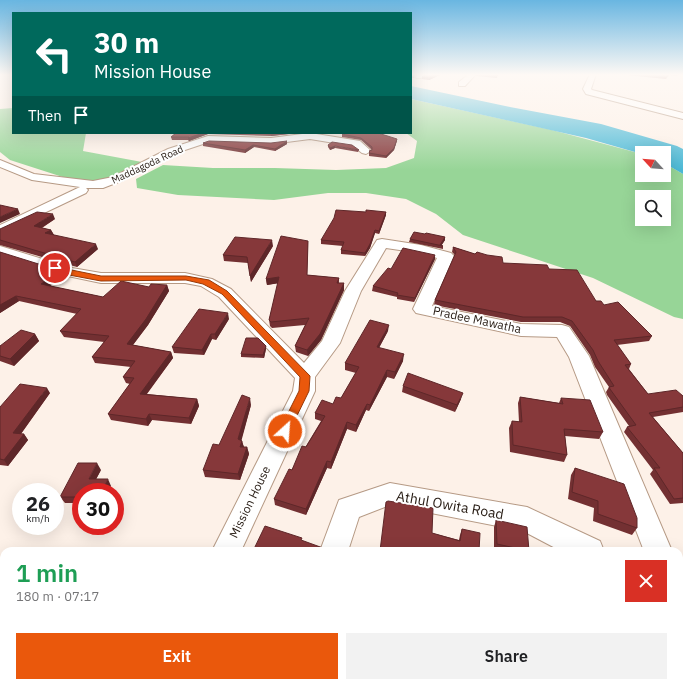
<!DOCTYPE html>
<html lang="en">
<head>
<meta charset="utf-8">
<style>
  body { margin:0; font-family:"IBM Plex Sans",sans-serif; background:#f2f2f2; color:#202124; height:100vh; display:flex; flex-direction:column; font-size:15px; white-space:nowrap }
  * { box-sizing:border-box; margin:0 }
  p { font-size:13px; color:#757577 }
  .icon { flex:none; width:22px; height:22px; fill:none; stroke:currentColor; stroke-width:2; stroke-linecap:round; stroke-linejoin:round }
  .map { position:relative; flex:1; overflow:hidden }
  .sheet { position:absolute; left:0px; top:547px; width:683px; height:140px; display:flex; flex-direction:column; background:#fff; border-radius:12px 12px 0 0; box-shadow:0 4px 16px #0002 }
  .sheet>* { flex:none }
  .top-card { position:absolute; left:12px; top:12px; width:400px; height:122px; border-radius:0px; box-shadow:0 4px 16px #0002; background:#00695c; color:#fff; overflow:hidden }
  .needle { width:26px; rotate:296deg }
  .controls { position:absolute; left:635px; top:146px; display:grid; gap:8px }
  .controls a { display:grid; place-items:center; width:36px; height:36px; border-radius:0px; background:#fff; box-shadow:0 4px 16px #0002; font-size:20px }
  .speed { position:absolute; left:12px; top:483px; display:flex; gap:8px; font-size:20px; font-weight:700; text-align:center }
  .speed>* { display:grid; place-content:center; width:52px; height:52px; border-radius:50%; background:#fff; box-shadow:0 4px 16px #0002; line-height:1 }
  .speed small { font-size:10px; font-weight:400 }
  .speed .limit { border:6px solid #d22; background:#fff; color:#111 }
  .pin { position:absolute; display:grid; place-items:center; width:34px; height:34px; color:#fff; margin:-17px; border:2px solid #fff; border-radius:50%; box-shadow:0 1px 4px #0007 }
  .me { position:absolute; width:44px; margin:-22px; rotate:26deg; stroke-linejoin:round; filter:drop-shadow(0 0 3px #0008) }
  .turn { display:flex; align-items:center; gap:14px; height:84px; padding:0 16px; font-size:18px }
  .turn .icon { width:52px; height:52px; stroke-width:2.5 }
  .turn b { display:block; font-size:28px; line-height:34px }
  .then { display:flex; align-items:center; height:38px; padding:0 16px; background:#0003; gap:8px; font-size:15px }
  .round { display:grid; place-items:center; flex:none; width:42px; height:42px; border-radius:0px; background:#f2f2f2 }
  .overview { display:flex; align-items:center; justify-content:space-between; height:68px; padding:0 16px }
  h1 { font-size:24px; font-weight:600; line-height:30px; color:#1e9e55 }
  .button { display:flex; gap:8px; margin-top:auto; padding:8px 16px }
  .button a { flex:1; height:46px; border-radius:0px; background:#ea580c; color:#fff; font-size:16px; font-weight:600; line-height:46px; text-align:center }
  .button a+a { background:#f2f2f2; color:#202124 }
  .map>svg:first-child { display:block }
</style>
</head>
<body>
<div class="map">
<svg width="683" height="687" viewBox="0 0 683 687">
  <rect width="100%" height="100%" fill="#fdf1e8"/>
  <path fill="#97d597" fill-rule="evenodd" d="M411,99L552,130L642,154V175H664V163L683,174V319L674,317L593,278L463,235L436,214L406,199L366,193H328L274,200L178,195L137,188L136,179L163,165L213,168H275L336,170L386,168L414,158L417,141L406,133H411ZM642,197H664V219H642Z
    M13,108V133H86L83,151L142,162L113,178L92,182L72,180L10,160L0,152V109Z"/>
  <path fill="#4bbad7" d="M411,86L510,107L601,124L677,146L683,149V174L664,163V153L642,154L586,138L411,99Z"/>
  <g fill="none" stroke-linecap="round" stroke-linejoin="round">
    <g stroke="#b69a85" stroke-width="2">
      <path id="minor" d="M419,74H426L421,78H417L415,77Z
        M469,74H476L465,86H459V82Z
        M590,74H596L591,89L592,90L683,113V119L586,94L583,89Z
        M310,133L360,141L371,151L366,154L362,153L353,146L310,139L271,144L209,142L176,153L121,181L103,188H86L88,190L86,193L0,234V225L80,187L32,180L0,167V160L34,174L93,181L113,177L168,149L208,136L271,138Z
        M382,239L421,245L451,253L454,256L432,306L521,324L562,325L569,327L589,356L672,551H644L569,357L557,337L521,336L416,313L413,309L437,258L420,253L386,248L361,291L340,343L315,377V391L241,551H212L293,391L295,378L219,297L201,286L185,283H101L63,275L0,255V246L72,268L101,273H185L212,279L231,289L304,363L322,341L345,291L377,240Z
        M390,483L527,507L600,541L604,551H561L523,531L390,505L359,517L348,551H320L339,500Z
        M4,565V596L0,598V567Z
        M679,587L683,588V626L679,625Z"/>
    </g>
    <use href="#minor" fill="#fff" fill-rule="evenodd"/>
  </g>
  <path fill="#733032" d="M411,74H417L414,76V78H411Z
    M426,74H442L429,80L422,79V77Z
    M456,74H468L466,75Z
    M477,74H498L497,78L476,76Z
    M626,74H678L677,76L669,75L666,79L626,75Z
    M176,133H298L271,136L208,134L189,141L188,140H172L171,137Z
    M342,134L397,141L394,150L386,158L369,156V151L372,150L361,140L342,137Z
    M203,143L287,144L275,151L254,147L245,153L203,146Z
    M328,145L359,150L358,152L335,148L330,150L328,147Z
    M366,212H386V215L379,234L375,233L370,248L365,256L341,254V250L343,246L321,244V240Z
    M55,219L42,228L51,230L54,235L98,249L77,267L0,245V229Z
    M425,234L445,237V240L441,246H443V249L409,242L410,239Z
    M308,241L307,275L339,278V283H344V290L321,340L308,356L296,352L295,346L305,325L272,328L270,326L269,320L278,283L267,285L266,279Z
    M273,246L251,282L248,263L224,261L223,255Z
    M453,247L503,263L549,269L596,301L604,305L652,336L649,341L617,345L631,364L629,369L648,394L683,396V412L653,417L683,453V503L670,504L650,474L653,470L624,432L627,427L629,426L607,395L606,392L609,387L595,367L590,355L570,326L560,322H521L434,305L435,300L455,255L452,252Z
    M0,252L64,277L50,286L103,297L149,287L167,285L169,291L148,325L133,345L171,352L173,358L147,394L197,399L199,406L191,424L152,420L148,426L111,420L108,414L130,384L126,383L123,377L131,367L95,363L92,357L104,342L64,337L60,331L77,314L19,301L0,313Z
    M435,259L414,302L397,299V297L372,291L373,286L391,269Z
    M229,319L216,340L212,339L204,355L174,353L172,347Z
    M388,331L379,348L403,361L394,379L387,377L369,411L366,410L356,432L347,429L331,469L327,468L306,515L275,505L274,499L321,421L315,419V413L333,404L341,398L356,373L345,370V363Z
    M35,334L39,341L14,366L0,361V346Z
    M266,346V349L264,358L241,357V354Z
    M403,386L461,399L455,412L402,392Z
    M50,393L21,434H24L28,440L8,466L0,465V407Z
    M520,397L559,403L561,398L603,432L599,439L565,436L567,455L564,462L510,452L509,428L512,421L519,422L518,403Z
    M251,405L241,440L242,441L244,447H247L249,454L240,480L205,477L203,470L219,445Z
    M575,468L637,528L632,535L593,521L594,508L568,499L571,475Z
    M101,470L96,479L111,486L81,492V503H65L60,497Z
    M496,520L529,551H498L494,550V527Z
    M462,529L479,551L432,533L459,540L460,535Z
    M4,683H76V684L36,687H0Z
    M517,683H585L586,687H518Z"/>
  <path fill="#5e2729" d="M439,74H442L429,80V78Z
    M203,133H208V134L189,141L188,138Z
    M275,133H298L271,136V134Z
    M397,139L394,150L386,158V156Z
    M287,141V144L275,151V149Z
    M253,145L254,147L245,153V150Z
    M335,146V148L330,150V148Z
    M18,209L20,214L0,223V217Z
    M386,212V215L379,234V231Z
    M53,214L55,219L36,231L34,226Z
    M51,230L54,235L45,233Z
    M375,230V233L370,248L365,256V253Z
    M445,237V240L441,246L440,245Z
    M272,240L273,246L251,282L250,276Z
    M96,244L98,249L77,267L75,262Z
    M435,255V259L414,302L415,298Z
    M61,271L64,277L44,290L41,284Z
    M279,277L280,283L267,285L266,279Z
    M344,283V290L321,340L308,356L307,350Z
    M167,285L169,291L148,325L129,350L127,344Z
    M16,296L19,301L0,313V305Z
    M228,313L229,319L216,340L215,334Z
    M389,325L388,331L376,353L377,347Z
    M35,334L39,341L14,366L10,359Z
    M211,334L212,339L204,355L202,350Z
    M266,346V349L264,358L263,355Z
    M171,352L173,358L142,400L140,394Z
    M404,354L403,361L394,379L395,372Z
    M387,370V377L369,411L370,405Z
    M47,388L50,393L17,439L13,433Z
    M463,393L461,399L455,412L457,405Z
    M250,398L251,405L240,446L238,439Z
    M197,399L199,406L191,424L189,418Z
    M367,404L366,410L356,432V425Z
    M149,414L152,420L148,426L146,419Z
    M347,422V429L331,469V462Z
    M24,434L28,440L8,466L4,460Z
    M242,441L244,448L240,447Z
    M247,447L249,454L240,480L238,474Z
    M327,461V468L306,515V509Z
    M97,463L101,470L93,485L89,479Z
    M108,479L111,486L108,492H102Z
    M24,683H28L33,687H22Z"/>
  <path fill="#86383a" stroke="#5e2729" d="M411,74H415L414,76H411Z
    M427,74H439L429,78L422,77Z
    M477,74H498L497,76Z
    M634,74H670L667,77Z
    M176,133H203L188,138L189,137H171Z
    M254,133H275L271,134Z
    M344,133H378L397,139L394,148L386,156L369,153L370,152L369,151L372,150V147L361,138L342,134Z
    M209,141L271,143L287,141L275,149L253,145L245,150L203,143Z
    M332,142L352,145L359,150L335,146L330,148L328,145Z
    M0,205L18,209L0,217Z
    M336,210L366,212V210L386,212L379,231L375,230L370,244L365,253L341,250L344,242L321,240L334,218Z
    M37,212L53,214L34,226L51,230L45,233L96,244L75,262L0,240V229Z
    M414,232L425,234L426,233L445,237L440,245L443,246L410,239Z
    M281,236L308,241L307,275L339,278L337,283H344L320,334L307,350L295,346L309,318L271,322L269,320L279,277L266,279Z
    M235,237L272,240L250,276L247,257L223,255Z
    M453,247L475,254L477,252L487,255L502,257L503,263L547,265L549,269L577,270L596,301H601L604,305L618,302L652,336L614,340L631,364L625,365L648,394L676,390L683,396V407L649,413L683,453V498L674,499L654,468H660L627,427L636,425L610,389L609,387L614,386L598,361L593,350L572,321L562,317H523L435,300L456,252Z
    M403,248L435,255L415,298L397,295L398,293L373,286L388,268L391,269Z
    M0,252L61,271L41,284L103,297L121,281L149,287L151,284L167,285L146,319L127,344L171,352L140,394L197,399L189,418L149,414L146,419L108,414L134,378L123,377L135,361L92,357L109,336L60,331L81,309L16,296L0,305Z
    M199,309L228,313L215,334H211L202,350L172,347Z
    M370,320L389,325L377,347L404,354L395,372L387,370L370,405L367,404L356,425L347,422L331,462L327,461L306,509L274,499L289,469L292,470L302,446L306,447L325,416L315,413L322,400L333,404L336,397L341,398L359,367L345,363Z
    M21,330L35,334L10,359L0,356V346Z
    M246,338H258L266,346L263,355L241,354Z
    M408,373L463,393L457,405L403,386Z
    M20,384L47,388L13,433L24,434L4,460L0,459V407Z
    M242,395L250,398L238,439L242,441L240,447H247L238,474L203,470L213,444L219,445Z
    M520,397L563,404L561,398L590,400L603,432L564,429L567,455L513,445L512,421L522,422Z
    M78,463H97L89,479H108L102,492H81V497H60Z
    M575,468L624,484L637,518V528L598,514V501L572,492Z
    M388,501L433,508L432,533L460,541L462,529L480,533L479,551H380L386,502Z
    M496,520L527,527L529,551L497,544Z
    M265,526L302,538L301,540L323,548L322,551H253Z
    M4,670V683H24L22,687H0V680Z
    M363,683H423L422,687H362Z
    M522,683H585L586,687H522Z"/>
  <linearGradient id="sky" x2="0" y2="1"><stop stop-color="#69b6e1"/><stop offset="0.44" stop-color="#fef9f5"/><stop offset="1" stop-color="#fef9f5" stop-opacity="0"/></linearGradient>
  <rect width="683" height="170" fill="url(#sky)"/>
  <path fill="#ea580c" stroke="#983908" d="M52,266L101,276H186L209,280L227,291L310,376L309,391L288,434L285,435L281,434L279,431L299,391L300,377L222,294L203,284L186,280L101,281L69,275L52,269Z"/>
  <g text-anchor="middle" stroke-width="4" stroke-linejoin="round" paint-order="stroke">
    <g font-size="10" fill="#261b13" stroke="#fff">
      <text transform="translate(147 164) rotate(-25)" y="4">Maddagoda Road</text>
    </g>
    <g font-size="12" fill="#261b13" stroke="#fff">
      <text transform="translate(477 320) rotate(12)" y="4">Pradee Mawatha</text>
      <text transform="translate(250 502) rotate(-64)" y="4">Mission House</text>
    </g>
    <g font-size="14" fill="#261b13" stroke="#fff">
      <text transform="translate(450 505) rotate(10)" y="5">Athul Owita Road</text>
    </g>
  </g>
</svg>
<div class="controls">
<a><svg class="needle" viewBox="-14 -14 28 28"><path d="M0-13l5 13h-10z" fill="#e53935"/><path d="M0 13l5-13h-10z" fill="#757577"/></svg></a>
<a><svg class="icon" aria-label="search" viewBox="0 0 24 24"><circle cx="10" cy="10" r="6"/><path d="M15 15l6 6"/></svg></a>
</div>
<div class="speed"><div>26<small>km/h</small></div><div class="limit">30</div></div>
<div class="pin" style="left:55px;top:268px;background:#d93025"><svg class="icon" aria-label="arrive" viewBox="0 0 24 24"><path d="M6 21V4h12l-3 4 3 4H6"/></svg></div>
<svg class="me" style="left:285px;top:431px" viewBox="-20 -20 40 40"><circle r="17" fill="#ea580c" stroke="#fff" stroke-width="3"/><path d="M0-11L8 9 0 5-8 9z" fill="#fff"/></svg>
<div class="top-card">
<div class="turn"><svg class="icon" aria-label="left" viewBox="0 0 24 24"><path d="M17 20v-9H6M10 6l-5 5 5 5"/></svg><div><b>30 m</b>Mission House</div></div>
<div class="then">Then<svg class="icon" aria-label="arrive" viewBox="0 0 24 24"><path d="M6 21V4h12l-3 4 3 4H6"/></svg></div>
</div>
<section class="sheet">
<div class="overview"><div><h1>1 min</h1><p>180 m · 07:17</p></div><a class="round" style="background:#d93025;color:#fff"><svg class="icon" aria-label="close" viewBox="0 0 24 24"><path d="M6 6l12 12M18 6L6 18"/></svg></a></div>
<div class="button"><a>Exit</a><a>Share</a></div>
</section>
</div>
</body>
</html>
